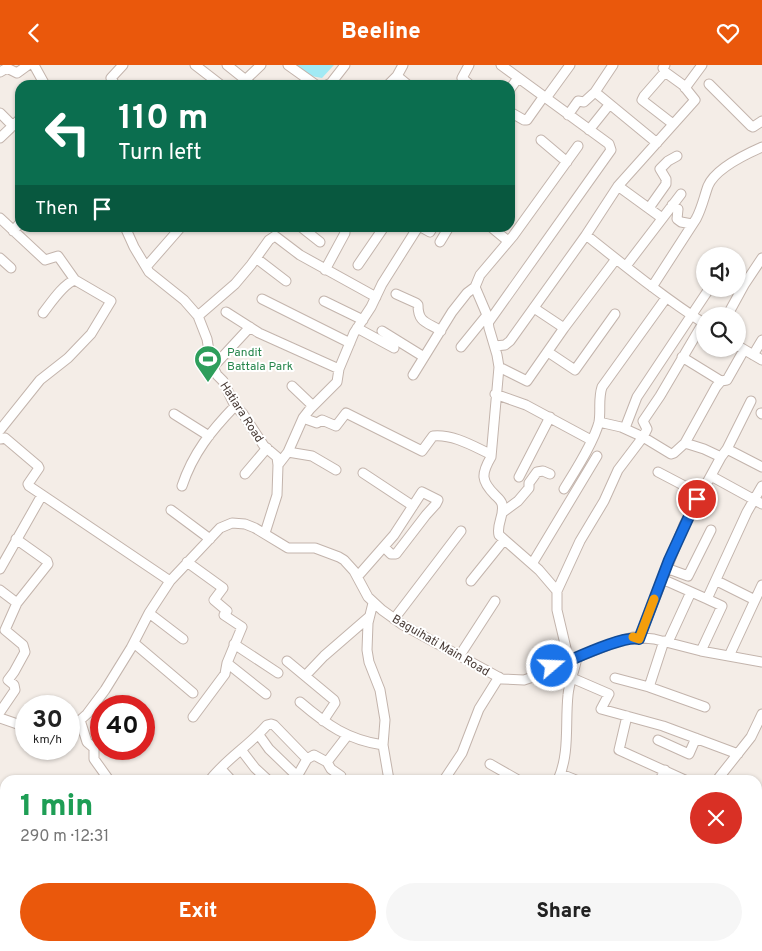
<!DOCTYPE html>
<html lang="en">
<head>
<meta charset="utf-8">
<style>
  body { margin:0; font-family:Overpass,sans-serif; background:#f6f6f6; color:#222; height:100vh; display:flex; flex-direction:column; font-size:19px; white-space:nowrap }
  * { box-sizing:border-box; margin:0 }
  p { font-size:16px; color:#767676 }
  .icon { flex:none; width:28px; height:28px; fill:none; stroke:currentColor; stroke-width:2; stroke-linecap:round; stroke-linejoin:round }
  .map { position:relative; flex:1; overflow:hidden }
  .drawer { position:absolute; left:0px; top:710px; width:762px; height:176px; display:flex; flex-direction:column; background:#fff; border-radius:15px 15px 0 0; box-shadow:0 1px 4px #0004 }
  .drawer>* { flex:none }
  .guide { position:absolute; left:15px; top:15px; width:500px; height:152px; border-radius:15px; box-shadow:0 1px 4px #0004; background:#0b6e4f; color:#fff; overflow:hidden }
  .fabs { position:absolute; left:696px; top:182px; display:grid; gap:10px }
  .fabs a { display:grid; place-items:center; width:50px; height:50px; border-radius:50%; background:#fff; box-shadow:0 1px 4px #0004; font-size:25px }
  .speed { position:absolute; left:15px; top:630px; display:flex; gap:10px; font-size:25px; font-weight:700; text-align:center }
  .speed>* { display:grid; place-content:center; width:65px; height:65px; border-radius:50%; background:#fff; box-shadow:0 1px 4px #0004; line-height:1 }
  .speed small { font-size:12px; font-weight:400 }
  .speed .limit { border:8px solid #d22; background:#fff; color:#111 }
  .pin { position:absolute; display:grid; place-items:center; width:42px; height:42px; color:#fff; margin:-21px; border:2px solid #fff; border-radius:50%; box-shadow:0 1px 5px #0007 }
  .me { position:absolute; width:55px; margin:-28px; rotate:71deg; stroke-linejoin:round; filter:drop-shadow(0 0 4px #0008) }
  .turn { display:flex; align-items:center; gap:18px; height:105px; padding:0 20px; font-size:22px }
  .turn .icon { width:65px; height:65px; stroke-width:2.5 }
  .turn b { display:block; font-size:35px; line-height:42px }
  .then { display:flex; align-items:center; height:48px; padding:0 20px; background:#0003; gap:10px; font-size:19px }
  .round { display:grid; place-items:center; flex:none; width:52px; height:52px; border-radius:26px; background:#f6f6f6 }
  .summary { display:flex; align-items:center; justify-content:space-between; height:85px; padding:0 20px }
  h1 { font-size:30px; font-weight:800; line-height:38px; color:#1e9e55 }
  .cta { display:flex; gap:10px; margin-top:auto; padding:10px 20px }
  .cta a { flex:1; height:58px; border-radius:30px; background:#ea580c; color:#fff; font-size:20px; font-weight:800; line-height:58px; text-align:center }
  .cta a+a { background:#f6f6f6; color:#222 }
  header { display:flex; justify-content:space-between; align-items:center; height:65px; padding:0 20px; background:#ea580c; color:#fff; font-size:22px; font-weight:800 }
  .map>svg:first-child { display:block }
</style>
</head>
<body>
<header><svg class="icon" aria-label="back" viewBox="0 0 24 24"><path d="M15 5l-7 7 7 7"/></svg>Beeline<svg class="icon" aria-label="heart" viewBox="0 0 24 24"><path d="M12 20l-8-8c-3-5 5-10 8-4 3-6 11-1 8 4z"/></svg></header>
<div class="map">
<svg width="762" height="886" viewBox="0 0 762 886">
  <rect width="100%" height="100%" fill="#f4ede7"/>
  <path fill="#a1eaf4" d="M296,0H334L322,13L311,11Z"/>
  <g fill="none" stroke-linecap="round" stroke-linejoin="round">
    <g stroke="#c3b4ac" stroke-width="11">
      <path id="minor" d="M34,0L45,20
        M195,0L221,20
        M227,0L252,20
        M288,0L316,20
        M403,0L397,11L408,20
        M469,0L462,13L470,20
        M665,0L663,3L665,7L644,31L642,35L673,59
        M0,7L7,3L17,8L28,0
        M709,19L751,61L753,62L762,56
        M115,20L111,13L123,0
        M240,20L261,0
        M327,20L331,18L345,0
        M388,20L397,11
        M685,23L702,0
        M510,24L518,13
        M595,27L657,78
        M546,33L570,0
        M510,47L524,55H527L544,31
        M0,48L13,61
        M568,50L578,36L584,37L595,27L613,0
        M589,65L609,40
        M0,73L20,54
        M541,75L567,97
        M618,121L662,153
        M672,140L678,144L677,154L681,157L692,159
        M649,143L666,119V114L660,104L668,96L677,91
        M0,153L45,195L58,191L75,215L111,236L91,269L68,293L40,315L0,365
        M125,162L134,182L149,207L184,235L198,251L207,274L211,298L217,310L223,316L235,341L243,349L264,381L277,392L278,400L277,430L265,468
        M301,162L320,177
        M421,162L430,167L433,162
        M491,162L508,176
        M13,166L20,158
        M586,170L618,121L695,35L683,20L665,7
        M440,177L449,162
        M0,193L11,203
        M256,193L286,216
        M358,200L384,162
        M626,201L681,129
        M146,202L181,162
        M325,205L345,168V162
        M475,222L487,250L489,263L497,290L499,302L491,392C481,409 481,416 495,430C498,433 501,435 502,439C505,450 496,459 499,470L539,505L557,526V545L569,596
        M652,222L696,154C702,143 704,132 708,121C715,104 746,89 762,82
        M396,229L416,238L418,240C418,258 427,257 441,266
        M262,234L350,278
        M324,236L363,255
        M534,243L564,263
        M226,247L259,268L339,304L354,268L371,242L382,219L418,162
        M43,248C50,239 64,218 75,215
        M198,251L235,219L251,200L269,175L275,171L300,190L376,232
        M727,251L744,220L762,193
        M488,258L611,85L609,79L501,0
        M357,263L394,283
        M382,266L424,292
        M495,281L505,280L510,276L586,170C625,201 663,232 705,259
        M738,281L762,295
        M461,282L487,250
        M548,287L575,305L615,249
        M753,290L762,275
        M682,292L721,316
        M213,302L250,262
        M499,302L527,316L564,263L616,194
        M413,310L452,247L467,228L475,222L480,210L513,171L578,81
        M292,321L313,341
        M495,329L526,340L591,375
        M761,348L762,349
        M174,349L209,371
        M303,353L317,358L322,355L336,361L346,348L422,386L433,371C453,369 473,381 490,389
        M599,357L621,362L643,372L647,364L643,356L660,331L703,258
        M625,363L637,332L709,224
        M0,374L5,373L38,401L39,403L28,419L29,421L170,516
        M685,378L716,322L721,316L727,315L744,285
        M727,384L762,402
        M288,387L312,391L336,405
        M721,392L727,384L751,336
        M278,400L288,387L303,353L310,344L337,317L339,304
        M658,407L700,429
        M363,408L413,441
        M245,409L267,383
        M711,411L762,439
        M519,412L550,352
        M182,421C193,388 211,366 235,341
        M564,424C575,406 594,377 599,357C601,345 598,334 602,322L666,233
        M171,445L210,474
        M503,447L518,436L529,423V418L537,407L543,406L550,409
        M187,497L223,523L214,535L227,546L224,550L242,562L227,598L225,609L193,652
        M532,499L597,391
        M666,503L688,511L711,465
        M0,504L42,430
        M358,511L394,470L422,427L438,435L436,439L426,450L396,489H391L384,482
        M662,514L707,534
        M471,516L504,475
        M721,518L755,535
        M0,525L17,538L48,499L47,496L16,474
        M557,526L580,476L604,436L618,405L643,372L671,389L674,388L685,378L704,384L721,392L684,460L639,574
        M373,538L368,558L367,585L369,597L380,625L385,655L383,680L389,715
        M149,548L183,574
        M394,554L461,466
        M668,577L691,527
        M134,578L193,628
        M234,579L278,608
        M701,586L722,541L707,534L747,447L762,421
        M460,590L495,536
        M729,591L762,520
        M287,596L334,635L335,638L323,656
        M227,598L266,629
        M305,611L324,591L369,552
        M572,613L609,629L601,644L663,661L738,689
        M615,613L649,622L705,642
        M649,622L664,576
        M300,637C327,660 348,675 383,680
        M0,647L15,625L14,620L8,615L14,607L25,587L23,580L5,565L17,538
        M627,651L619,685L685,715
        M0,653L26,662
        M80,655L87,677L94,683V694L109,715
        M69,665L87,649L105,625L131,583L149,548L170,516L220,463L232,458L245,459L255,463L288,483H315L339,492L344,495L354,506L368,532L382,545L403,560L502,614L524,615L536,611L552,601L561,599L616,577L633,572L654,574L701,586L762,597
        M259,670L269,684L297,711
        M658,675L689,689L696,673
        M242,686L255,703L268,715
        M327,697L331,704L341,711V715
        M490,699L518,715
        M221,704L231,715
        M561,709L576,715
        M210,715C226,694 250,680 267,660L271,659L274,660L307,694
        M295,715L307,694L314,690L327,697L347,671
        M444,715L462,688L479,644L499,612
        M558,715C570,688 565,658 568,630C569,617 575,605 577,592
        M660,715L665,705
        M717,715L751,672L762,649
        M758,744L762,747
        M758,842L762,837
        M0,857L5,864
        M50,881L52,886
        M413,881L415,886
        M454,881L457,886
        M582,881L585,886
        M727,881L732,886
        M147,882V881
        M362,884L368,886
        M186,886L191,881
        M244,886L247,881
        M375,886L377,881
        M523,886L527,881
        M654,886L659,881
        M674,886L679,881"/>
    </g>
    <use href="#minor" stroke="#fff" stroke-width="9"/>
  </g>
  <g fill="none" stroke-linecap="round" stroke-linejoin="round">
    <g stroke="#114b97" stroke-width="12">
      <path id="route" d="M552,601L561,599C578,592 624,570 639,574L669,495L697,434"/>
    </g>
    <use href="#route" stroke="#1a73e8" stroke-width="9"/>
    <path stroke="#f59e0b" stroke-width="9" d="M633,572L639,574L654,534"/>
  </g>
  <defs>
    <g id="stadium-pin" transform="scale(1.4375)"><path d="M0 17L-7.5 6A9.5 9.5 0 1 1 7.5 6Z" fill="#2e9e5b" stroke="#fff"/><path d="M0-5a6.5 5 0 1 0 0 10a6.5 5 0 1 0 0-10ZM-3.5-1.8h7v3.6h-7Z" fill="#fff"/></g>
  </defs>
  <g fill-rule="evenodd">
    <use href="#stadium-pin" x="208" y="294"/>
  </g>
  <g text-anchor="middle" stroke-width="4" stroke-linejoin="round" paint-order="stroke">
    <g font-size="12" fill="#27864d" stroke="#fff" text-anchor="start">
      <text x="227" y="291">Pandit<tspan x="227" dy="14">Battala Park</tspan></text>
    </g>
    <g font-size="12" fill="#483b36" stroke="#fff">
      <text transform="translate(242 347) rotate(57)" y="4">Hatiara Road</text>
      <text transform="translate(441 580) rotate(30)" y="4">Baguihati Main Road</text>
    </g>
  </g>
</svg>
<div class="fabs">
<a><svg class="icon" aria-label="sound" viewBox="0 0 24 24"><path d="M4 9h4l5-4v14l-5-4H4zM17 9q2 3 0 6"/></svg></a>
<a><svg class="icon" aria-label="search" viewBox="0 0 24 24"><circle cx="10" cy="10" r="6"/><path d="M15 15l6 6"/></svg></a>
</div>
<div class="speed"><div>30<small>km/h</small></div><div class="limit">40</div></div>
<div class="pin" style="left:697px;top:434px;background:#d93025"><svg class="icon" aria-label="arrive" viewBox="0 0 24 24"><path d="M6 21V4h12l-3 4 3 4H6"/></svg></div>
<svg class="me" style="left:552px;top:601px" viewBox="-20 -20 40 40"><circle r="17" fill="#1a73e8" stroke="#fff" stroke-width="3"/><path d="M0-11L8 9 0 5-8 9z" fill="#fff"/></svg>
<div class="guide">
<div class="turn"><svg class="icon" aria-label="left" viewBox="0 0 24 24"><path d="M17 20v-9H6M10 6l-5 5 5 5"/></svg><div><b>110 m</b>Turn left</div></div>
<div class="then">Then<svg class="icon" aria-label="arrive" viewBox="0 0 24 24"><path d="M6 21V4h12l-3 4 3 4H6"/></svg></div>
</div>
<section class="drawer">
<div class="summary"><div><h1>1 min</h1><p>290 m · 12:31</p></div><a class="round" style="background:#d93025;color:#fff"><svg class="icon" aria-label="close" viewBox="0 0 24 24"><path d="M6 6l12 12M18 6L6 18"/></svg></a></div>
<div class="cta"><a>Exit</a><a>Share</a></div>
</section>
</div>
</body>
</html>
